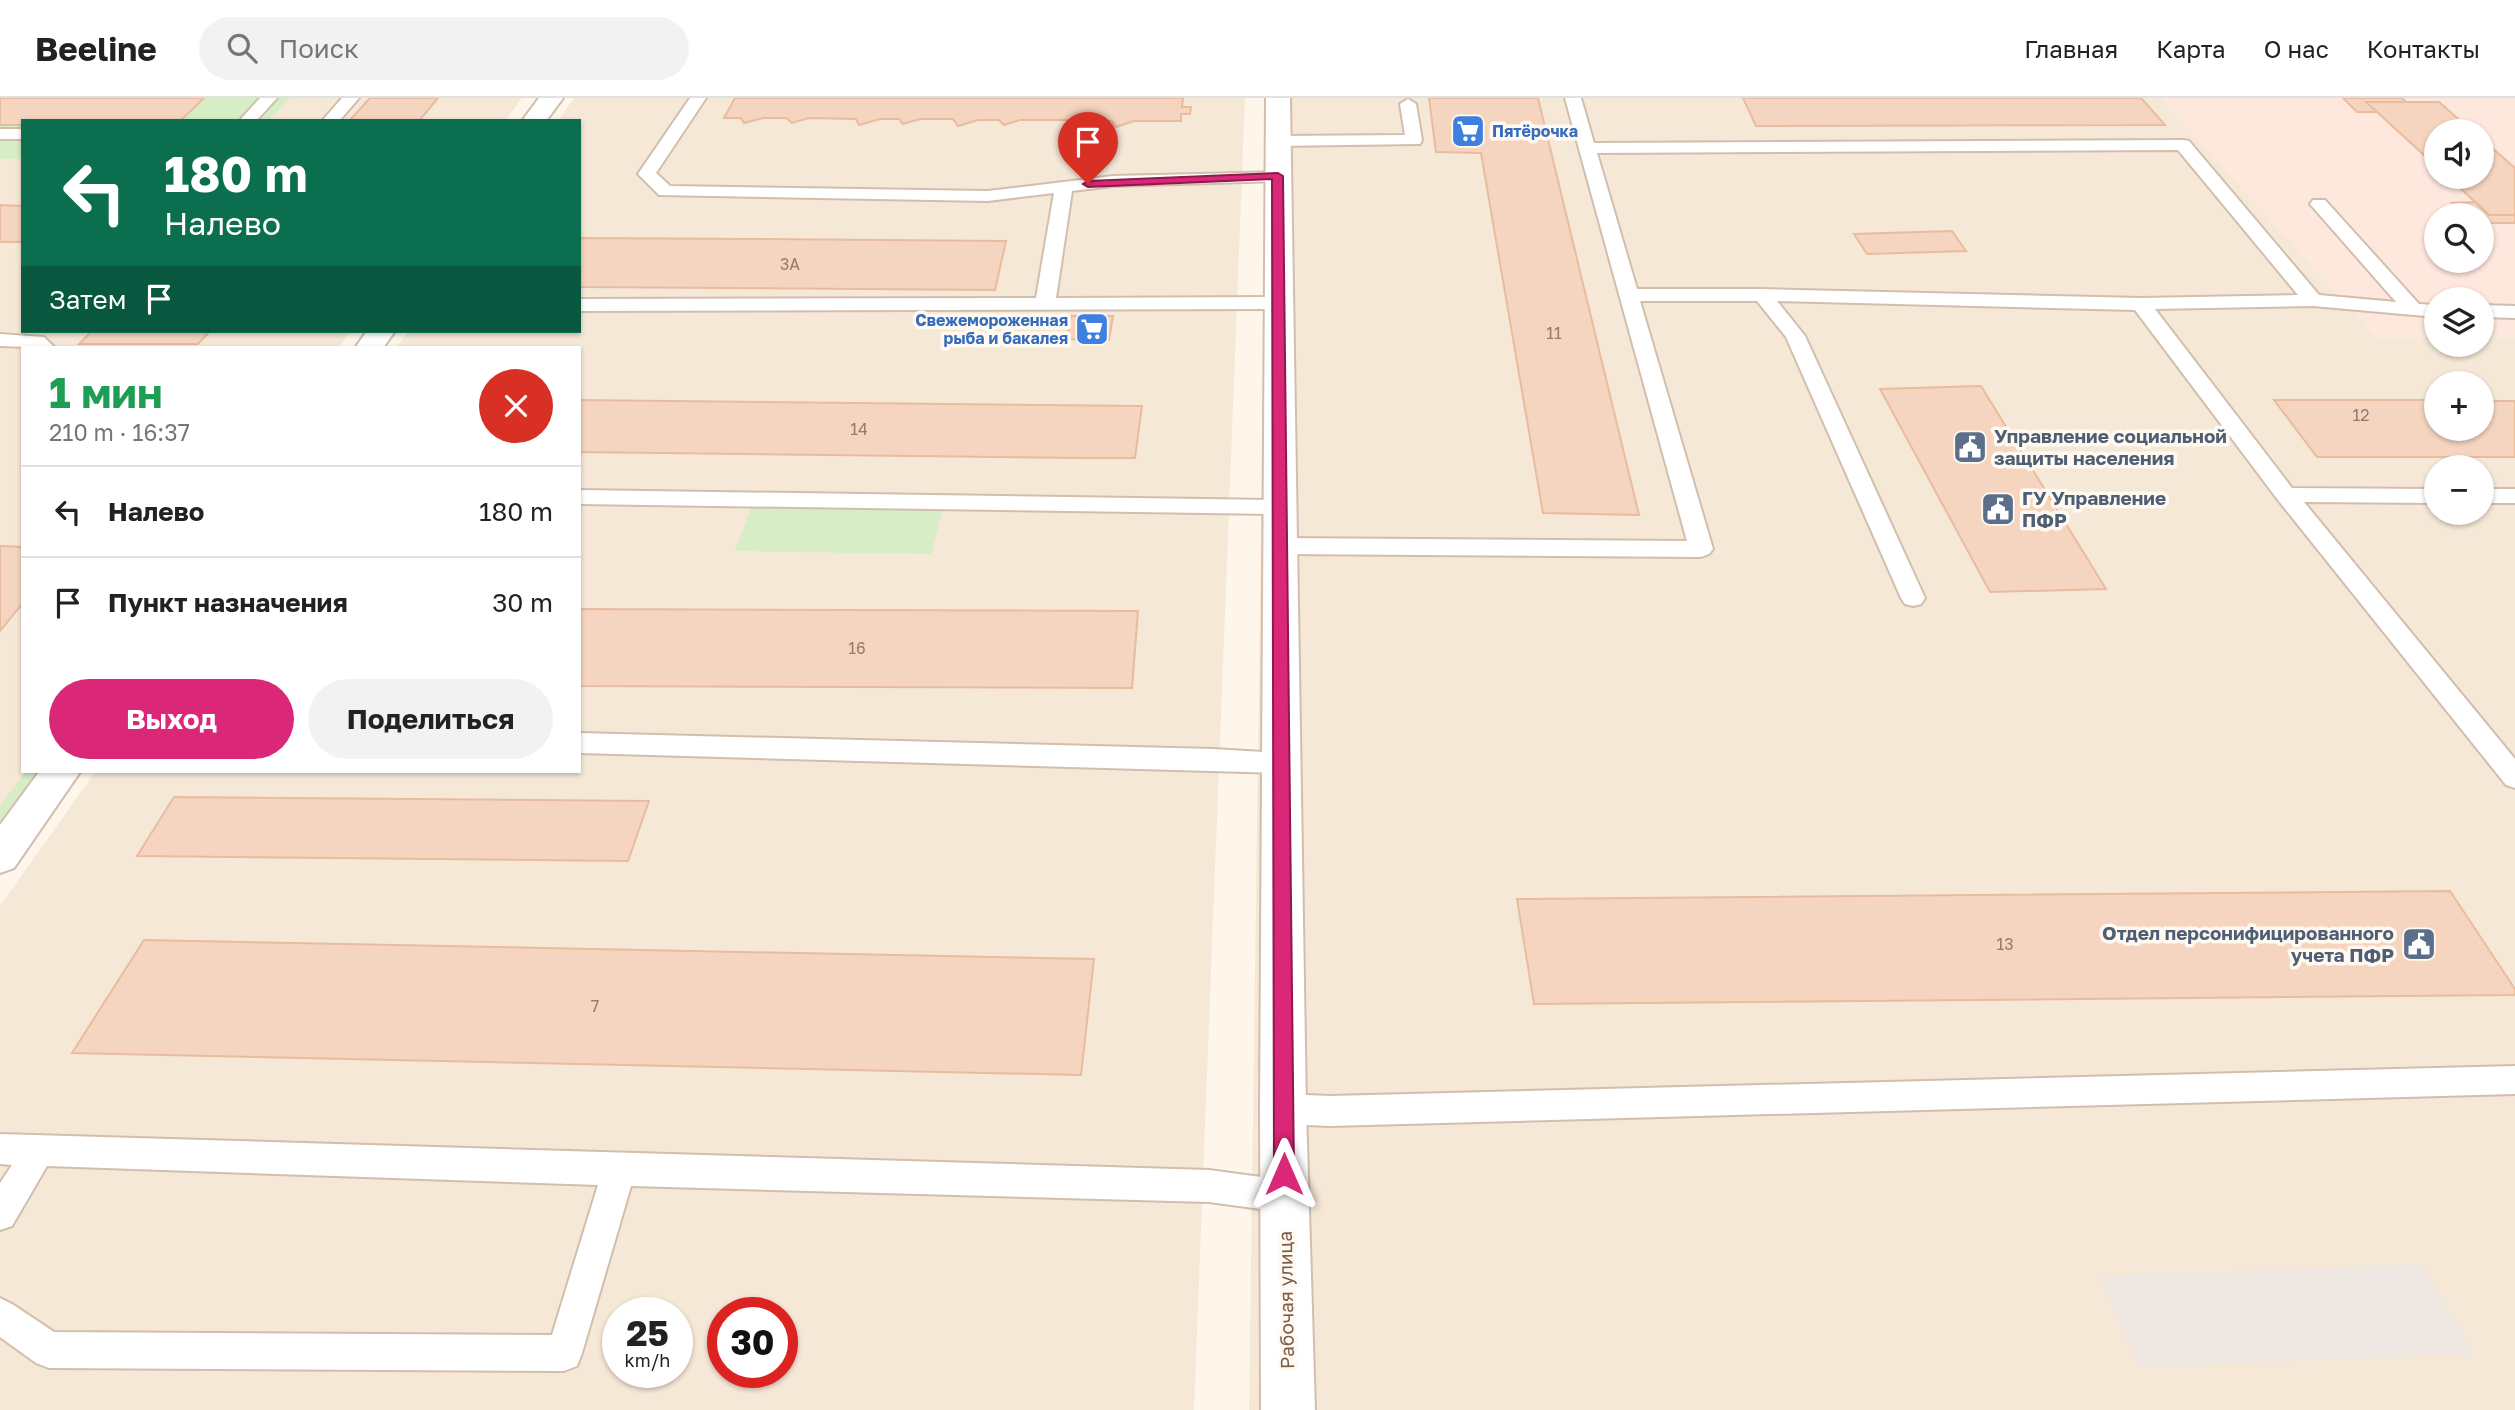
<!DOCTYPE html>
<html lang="ru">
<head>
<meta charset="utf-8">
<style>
  body { margin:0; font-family:"Golos Text",sans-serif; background:#f2f2f2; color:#222; height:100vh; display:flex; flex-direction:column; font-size:26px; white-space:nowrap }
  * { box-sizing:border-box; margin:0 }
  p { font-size:23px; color:#767676 }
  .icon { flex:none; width:38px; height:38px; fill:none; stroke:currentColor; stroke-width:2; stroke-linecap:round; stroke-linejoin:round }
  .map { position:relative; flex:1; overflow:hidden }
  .details { position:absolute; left:21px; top:248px; width:560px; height:427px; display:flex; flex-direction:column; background:#fff; border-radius:0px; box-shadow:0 2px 5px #0004 }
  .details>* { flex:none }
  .guide { position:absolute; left:21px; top:21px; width:560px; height:214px; border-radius:0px; box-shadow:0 2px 5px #0004; background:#0b6e4f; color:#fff; overflow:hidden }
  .tools { position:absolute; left:2424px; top:21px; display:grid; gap:14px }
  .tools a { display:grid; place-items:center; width:70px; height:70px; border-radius:50%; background:#fff; box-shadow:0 2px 5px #0004; font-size:35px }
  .speed { position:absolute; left:602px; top:1199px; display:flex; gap:14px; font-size:35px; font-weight:700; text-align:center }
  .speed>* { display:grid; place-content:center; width:91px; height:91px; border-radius:50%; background:#fff; box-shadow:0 2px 5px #0004; line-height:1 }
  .speed small { font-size:18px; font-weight:400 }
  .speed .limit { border:10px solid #d22; background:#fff; color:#111 }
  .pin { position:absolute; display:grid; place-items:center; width:60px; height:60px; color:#fff; margin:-72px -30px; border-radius:50% 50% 50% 0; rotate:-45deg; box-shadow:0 0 7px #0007 }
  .pin .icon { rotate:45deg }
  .me { position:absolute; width:77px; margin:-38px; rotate:0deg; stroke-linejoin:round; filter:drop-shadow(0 0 5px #0008) }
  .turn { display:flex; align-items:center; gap:24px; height:147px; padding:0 28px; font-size:32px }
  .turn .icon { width:91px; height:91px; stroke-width:2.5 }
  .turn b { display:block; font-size:49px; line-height:60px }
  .then { display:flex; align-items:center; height:66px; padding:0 28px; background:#0003; gap:14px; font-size:26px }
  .round { display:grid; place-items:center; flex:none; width:74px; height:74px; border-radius:37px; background:#f2f2f2 }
  .overview { display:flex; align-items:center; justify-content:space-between; height:119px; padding:0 28px }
  h1 { font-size:42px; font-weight:700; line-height:52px; color:#1e9e55 }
  .primary-button { display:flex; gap:14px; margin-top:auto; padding:14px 28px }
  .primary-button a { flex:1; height:80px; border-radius:42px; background:#db2777; color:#fff; font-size:28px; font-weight:700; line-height:80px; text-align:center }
  .primary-button a+a { background:#f2f2f2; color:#222 }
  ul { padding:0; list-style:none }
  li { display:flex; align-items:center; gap:21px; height:91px; padding:0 28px; border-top:2px solid #e0e0e0 }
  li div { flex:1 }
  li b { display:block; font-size:26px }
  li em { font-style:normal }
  header { display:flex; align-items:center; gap:42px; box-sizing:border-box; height:98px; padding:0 35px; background:#fff; border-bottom:2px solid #e0e0e0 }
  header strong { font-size:33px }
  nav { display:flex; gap:38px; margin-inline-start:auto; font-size:24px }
  .search { width:490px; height:63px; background:#f2f2f2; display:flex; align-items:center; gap:18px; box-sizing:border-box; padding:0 24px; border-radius:38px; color:#767676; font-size:26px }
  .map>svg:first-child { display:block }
</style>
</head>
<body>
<header>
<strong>Beeline</strong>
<div class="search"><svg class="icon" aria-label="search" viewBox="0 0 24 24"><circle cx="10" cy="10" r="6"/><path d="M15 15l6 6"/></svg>Поиск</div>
<nav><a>Главная</a><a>Карта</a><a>О нас</a><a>Контакты</a></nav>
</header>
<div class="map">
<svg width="2515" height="1312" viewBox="0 0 2515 1312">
  <rect width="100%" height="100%" fill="#fef6ea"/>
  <path fill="#f6e8d7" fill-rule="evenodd" d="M0,0H522L505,23H23V233H351L338,250H23V674H26L0,709Z
    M574,0H1245L1194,1312H0V808L95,674H579V250H396L409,233H579V23H558ZM618,1214H677V1274H618ZM723,1214H782V1274H723Z
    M1267,0H2161L2377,240H2436V247H2482V240H2515V1312H1249ZM2436,285H2482V331H2436ZM2436,369H2482V415H2436Z"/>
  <path fill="#fee7dd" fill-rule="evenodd" d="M2161,0H2515V240H2482V201H2436V240H2377ZM2436,33H2482V79H2436ZM2436,117H2482V163H2436Z"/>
  <path fill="#efe8e2" d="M2422,1166L2474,1256L2139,1269L2099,1178Z"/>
  <path fill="#d6edc6" d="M0,0H290L268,23H23V61H0Z
    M752,408L943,411L931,456L735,453Z
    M25,674H41L0,730V708Z"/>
  <path fill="#f5d5bf" stroke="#e9bb9f" stroke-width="2" d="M0,0H204L180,23H23V27H0Z
    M370,0H438L419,23H349Z
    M735,0H1183L1182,9H1191L1190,16H1181V23H1134L1116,29L1112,23H1092L1074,28L1070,22H1020L1004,27L999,22H978L958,28L953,21H920L903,26L899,21H880L859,27L856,21L809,20L792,25L786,20H763L744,25L741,20H724Z
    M1429,0H1538L1639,417L1543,415L1481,55L1436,54Z
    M1743,0H2141L2165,27L1756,28Z
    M2343,0H2402L2406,4H2366L2377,14H2357Z
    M2366,4H2439L2472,33H2436V68Z
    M2482,41L2515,70V117H2489L2448,79H2482Z
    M2476,104L2489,117H2515V125H2482V117H2465L2452,105Z
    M0,107L23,108V144H0Z
    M1952,133L1966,153L1867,156L1854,136Z
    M579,140L753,141L1006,143L995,192L579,189Z
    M1071,218H1113L1109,242L1067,241Z
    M92,233H210L198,246H79Z
    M1981,288L2106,491L1990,494L1880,291Z
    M579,302L1142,308L1135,360H1081L579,354Z
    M2274,302H2436V331H2482V303H2515V359H2317Z
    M0,448L23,449V505L0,533Z
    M579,511L1138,513L1132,590L579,588Z
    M174,699L649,703L628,763L137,758Z
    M2450,793L2515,891V897L1534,906L1517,801Z
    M144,842L1094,861L1081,977L72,955Z"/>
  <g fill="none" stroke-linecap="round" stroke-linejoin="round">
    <g stroke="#d2bead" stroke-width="4">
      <path id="service" d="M260,0H277L256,23H239Z
        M342,0H359L339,23H322Z
        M690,0H706L656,75L670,88L988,93L1113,78L1283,74L1286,78L1283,82L1277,83L1113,88L1072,93L1056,200L1278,199L1288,205L1278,211L579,213V201L1036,200L1054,95L988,103L659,97L638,76Z
        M1565,0H1581L1594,45L2183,42L2189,43L2319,197L2396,204L2310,106L2313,102H2325L2419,206L2436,207V219L2313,208L2155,211L2292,390L2436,391V405L2304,404L2515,661V690L2506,687L2278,402L2135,212L1777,203L1805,238L1925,500L1921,506L1913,508L1905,506L1901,500L1786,239L1757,203H1640L1713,451L1709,456L1701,459L1279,456L1271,453L1268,448L1271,443L1279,440L1687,443ZM2178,52L2298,197L2141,200L1762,191H1637L1597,55Z
        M1408,1L1416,6L1422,42L1420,46L1277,48L1269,43L1277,38L1405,37L1400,6Z
        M0,31H23V41H0Z
        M2482,207L2515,208V220L2482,219Z
        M0,236L44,239L55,250L0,248Z
        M2482,391H2515V405H2482Z
        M579,392L1279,402L1287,404L1290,409L1287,414L1279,416L579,406Z
        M579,635L1213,651L1281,655L1290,658L1294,665L1290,672L1281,675L579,655Z
        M2515,968V996L1330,1028L1283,1026L1272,1021L1267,1011L1272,1001L1283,996L1330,998Z
        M0,1036L1209,1072L1284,1082L1296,1087L1301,1098L1296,1109L1284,1114L1209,1104L631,1088L582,1255L577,1268L564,1273L49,1270L36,1265L0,1239V1200L12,1206L54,1234L552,1237L598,1087L47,1068L12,1128L0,1132V1085L12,1067L0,1066Z"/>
    </g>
    <g stroke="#d2bead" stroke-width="4">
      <path id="minor" d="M539,0H563L546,23H522Z
        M1266,0H1290L1306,1011L1315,1312H1261L1260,1011Z
        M367,233H395L383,250H355Z
        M39,674H80L14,770L0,775V727Z"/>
    </g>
    <use href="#service" fill="#fff" fill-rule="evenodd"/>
    <use href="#minor" fill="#fff" fill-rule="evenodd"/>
  </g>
  <path fill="#db2777" stroke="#8e194d" stroke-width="2" d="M1278,75L1283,78L1294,1076L1291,1083L1284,1086L1277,1083L1274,1076L1272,81L1088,89L1083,86L1088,83Z"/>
  <defs>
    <g id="supermarket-square" transform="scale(1.75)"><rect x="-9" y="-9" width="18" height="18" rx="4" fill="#3f7fe0" stroke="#fffaf1"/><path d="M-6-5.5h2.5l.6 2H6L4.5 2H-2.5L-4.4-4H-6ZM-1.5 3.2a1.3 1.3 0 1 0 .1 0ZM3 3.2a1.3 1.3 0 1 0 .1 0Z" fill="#fff"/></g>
    <g id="civic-square" transform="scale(1.75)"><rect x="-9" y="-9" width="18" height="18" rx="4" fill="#5c6f8a" stroke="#fffaf1"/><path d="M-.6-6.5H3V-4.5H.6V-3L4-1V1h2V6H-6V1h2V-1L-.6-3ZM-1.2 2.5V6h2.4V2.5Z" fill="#fff"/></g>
  </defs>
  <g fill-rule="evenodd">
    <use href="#supermarket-square" x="1468" y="33"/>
    <use href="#supermarket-square" x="1092" y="231"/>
    <use href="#civic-square" x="1970" y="349"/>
    <use href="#civic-square" x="1998" y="411"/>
    <use href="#civic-square" x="2419" y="846"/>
  </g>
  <g text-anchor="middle" stroke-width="7" stroke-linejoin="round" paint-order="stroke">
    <g font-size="16" font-weight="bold" fill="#366cbe" stroke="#fffaf1" text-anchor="start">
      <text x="1492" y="39">Пятёрочка</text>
      <text x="1068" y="228" text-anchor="end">Свежемороженная<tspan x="1068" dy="18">рыба и бакалея</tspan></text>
    </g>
    <g font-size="16" fill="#9a7a67">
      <text x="790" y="172">3А</text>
      <text x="1554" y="241">11</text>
      <text x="2361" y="323">12</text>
      <text x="859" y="337">14</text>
      <text x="857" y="556">16</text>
      <text x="2005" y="852">13</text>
      <text x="595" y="914">7</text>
    </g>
    <g font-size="19" font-weight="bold" fill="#4e5e75" stroke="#fffaf1" text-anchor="start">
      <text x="1994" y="345">Управление социальной<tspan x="1994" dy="22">защиты населения</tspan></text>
      <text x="2022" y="407">ГУ Управление<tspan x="2022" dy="22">ПФР</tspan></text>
      <text x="2394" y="842" text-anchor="end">Отдел персонифицированного<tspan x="2394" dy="22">учета ПФР</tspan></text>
    </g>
    <g font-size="19" fill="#7b5c4a" stroke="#fffaf1">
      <text transform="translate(1286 1202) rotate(-91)" y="7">Рабочая улица</text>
    </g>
  </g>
</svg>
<div class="tools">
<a><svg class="icon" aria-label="sound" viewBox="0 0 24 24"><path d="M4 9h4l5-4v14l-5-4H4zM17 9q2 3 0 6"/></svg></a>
<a><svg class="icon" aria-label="search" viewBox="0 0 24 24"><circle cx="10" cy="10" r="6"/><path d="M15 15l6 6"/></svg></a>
<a><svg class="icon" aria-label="layers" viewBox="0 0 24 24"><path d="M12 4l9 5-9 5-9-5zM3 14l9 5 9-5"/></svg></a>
<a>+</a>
<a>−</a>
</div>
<div class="speed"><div>25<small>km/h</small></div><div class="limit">30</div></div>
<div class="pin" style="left:1088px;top:86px;background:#d93025"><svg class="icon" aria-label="arrive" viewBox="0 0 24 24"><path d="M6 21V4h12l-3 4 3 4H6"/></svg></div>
<svg class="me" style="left:1284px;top:1076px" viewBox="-20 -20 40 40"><path d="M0-17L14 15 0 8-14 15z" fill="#db2777" stroke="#fff" stroke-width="4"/></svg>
<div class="guide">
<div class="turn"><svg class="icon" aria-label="left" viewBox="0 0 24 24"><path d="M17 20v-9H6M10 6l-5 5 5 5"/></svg><div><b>180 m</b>Налево</div></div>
<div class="then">Затем<svg class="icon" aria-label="arrive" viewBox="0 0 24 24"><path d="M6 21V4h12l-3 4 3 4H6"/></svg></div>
</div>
<section class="details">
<div class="overview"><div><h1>1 мин</h1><p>210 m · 16:37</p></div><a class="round" style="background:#d93025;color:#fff"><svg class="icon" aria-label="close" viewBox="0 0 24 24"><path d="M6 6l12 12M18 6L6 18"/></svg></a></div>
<ul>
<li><svg class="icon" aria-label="left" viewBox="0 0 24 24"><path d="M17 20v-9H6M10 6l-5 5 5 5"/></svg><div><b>Налево</b></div><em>180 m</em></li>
<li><svg class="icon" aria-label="arrive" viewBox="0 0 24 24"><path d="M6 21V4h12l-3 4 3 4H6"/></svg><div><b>Пункт назначения</b></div><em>30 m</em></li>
</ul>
<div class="primary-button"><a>Выход</a><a>Поделиться</a></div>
</section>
</div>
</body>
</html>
